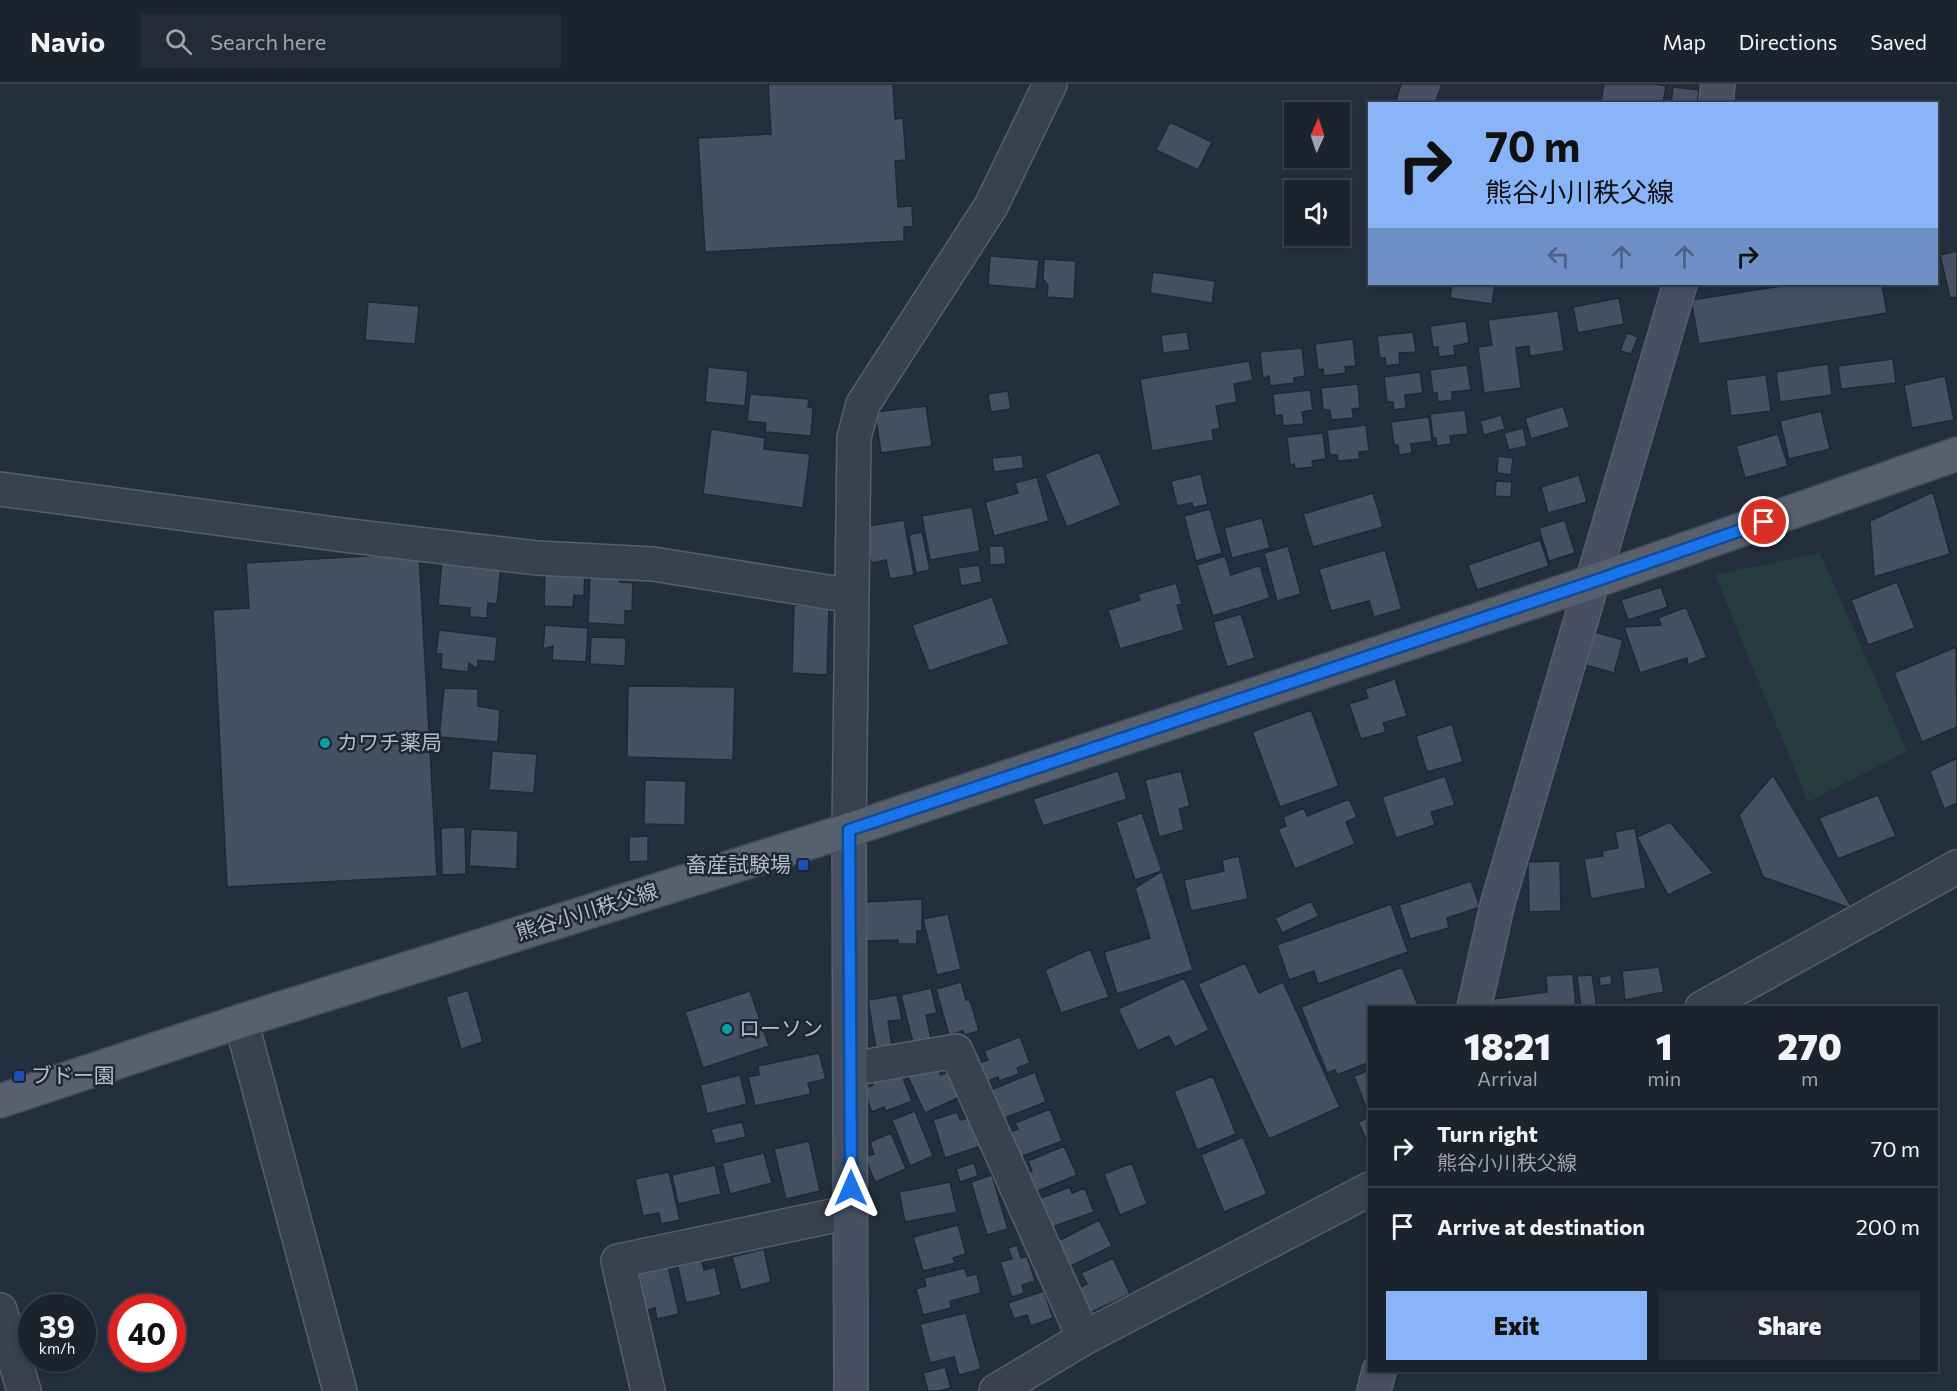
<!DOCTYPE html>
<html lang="en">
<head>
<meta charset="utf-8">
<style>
  body { margin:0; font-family:Commissioner,"Noto Sans JP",sans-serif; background:#242b36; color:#f1f3f6; height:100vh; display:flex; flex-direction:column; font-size:22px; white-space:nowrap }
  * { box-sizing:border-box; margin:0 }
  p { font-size:20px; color:#a0a4aa }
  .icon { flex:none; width:33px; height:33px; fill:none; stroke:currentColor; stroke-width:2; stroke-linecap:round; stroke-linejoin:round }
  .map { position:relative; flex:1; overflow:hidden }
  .drawer { position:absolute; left:1368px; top:922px; width:570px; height:366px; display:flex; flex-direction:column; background:#1b232e; border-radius:0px; box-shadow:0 3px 9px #0003,0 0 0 2px #39404a }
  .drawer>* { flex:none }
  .guide { position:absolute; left:1368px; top:18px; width:570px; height:183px; border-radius:0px; box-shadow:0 3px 9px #0003,0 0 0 2px #39404a; background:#8ab4f8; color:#111; overflow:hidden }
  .needle { width:39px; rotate:3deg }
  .fabs { position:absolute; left:1284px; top:18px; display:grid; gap:12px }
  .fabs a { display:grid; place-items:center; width:66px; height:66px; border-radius:0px; background:#1b232e; box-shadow:0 3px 9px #0003,0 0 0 2px #39404a; font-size:30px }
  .speed { position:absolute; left:18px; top:1210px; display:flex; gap:12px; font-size:30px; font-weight:700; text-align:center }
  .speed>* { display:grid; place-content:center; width:78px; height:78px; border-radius:50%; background:#1b232e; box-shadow:0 3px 9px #0003,0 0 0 2px #39404a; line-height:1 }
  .speed small { font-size:15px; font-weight:400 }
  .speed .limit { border:9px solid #d22; background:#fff; color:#111 }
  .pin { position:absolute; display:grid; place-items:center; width:51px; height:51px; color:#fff; margin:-26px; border:3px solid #fff; border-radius:50%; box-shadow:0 2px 6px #0007 }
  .me { position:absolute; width:66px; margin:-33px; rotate:0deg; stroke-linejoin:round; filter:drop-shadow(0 0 4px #0008) }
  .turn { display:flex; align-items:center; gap:21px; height:126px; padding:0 18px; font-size:27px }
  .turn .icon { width:78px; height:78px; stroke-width:2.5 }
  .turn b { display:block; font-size:42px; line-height:51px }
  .lanes { display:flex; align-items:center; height:57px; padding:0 18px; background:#0003; justify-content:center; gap:30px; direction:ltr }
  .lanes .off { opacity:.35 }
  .eta { display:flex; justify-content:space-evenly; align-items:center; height:102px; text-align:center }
  .eta b { font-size:36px; font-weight:800; line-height:42px }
  .action { display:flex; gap:12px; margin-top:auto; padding:12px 18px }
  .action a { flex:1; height:69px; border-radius:0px; background:#8ab4f8; color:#111; font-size:24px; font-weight:800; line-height:69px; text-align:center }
  .action a+a { background:#242b36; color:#f1f3f6 }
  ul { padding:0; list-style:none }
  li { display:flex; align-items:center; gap:18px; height:78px; padding:0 18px; border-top:2px solid #39404a }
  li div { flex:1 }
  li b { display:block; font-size:22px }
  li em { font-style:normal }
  header { display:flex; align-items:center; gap:36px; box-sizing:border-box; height:84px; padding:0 30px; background:#1b232e; border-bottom:2px solid #39404a }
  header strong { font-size:28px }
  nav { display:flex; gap:33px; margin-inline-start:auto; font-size:21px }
  .search { width:420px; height:54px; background:#242b36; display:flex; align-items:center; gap:15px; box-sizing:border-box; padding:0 21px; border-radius:0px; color:#a0a4aa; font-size:22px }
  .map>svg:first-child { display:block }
</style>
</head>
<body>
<header>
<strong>Navio</strong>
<div class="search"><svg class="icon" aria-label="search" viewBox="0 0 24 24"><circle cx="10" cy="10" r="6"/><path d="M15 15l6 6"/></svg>Search here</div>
<nav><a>Map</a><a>Directions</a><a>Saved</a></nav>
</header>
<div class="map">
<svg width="1957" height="1307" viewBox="0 0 1957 1307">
  <rect width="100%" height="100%" fill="#242f3e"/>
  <path fill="#263c3f" d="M1820,469L1907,667L1808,718L1715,491Z"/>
  <path fill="#455162" stroke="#1f2835" stroke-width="1.5" d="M768,0H893L895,35L903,34L906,76L895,77L898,123L912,122L913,143H904V157L705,168L698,54L771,50Z
    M1401,0H1442L1435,20H1395Z
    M1604,0H1655L1666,2L1663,20H1609L1601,18Z
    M1673,3L1699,6L1697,20H1671Z
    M1170,38L1212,58L1198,86L1156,66Z
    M1957,167V213L1950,214L1940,171Z
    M990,172L1039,176L1036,205L988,201Z
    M1044,175L1076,177L1074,215L1047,213L1048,201L1043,195Z
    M1153,188L1215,197L1212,219L1150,209Z
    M1452,200H1495L1492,220L1450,214Z
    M1794,200H1882L1887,229L1699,260L1691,216Z
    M1619,214L1624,240L1578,249L1573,223Z
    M368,218L419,222L415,260L365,256Z
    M1558,227L1564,267L1530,272L1529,262L1516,264L1521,304L1484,309L1478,263L1492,261L1488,236Z
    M1466,237L1469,259L1454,262L1455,271L1439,273L1438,263H1433L1430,242Z
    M1187,248L1190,266L1163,269L1161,251Z
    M1413,248L1416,268L1399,269L1400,280L1386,282L1385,274H1380L1377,252Z
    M1627,249L1638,253L1631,270L1620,267Z
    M1353,255L1356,282L1345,283L1346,289L1324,292L1323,285L1318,286L1315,260Z
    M1302,264L1305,292L1294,294V299L1270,302L1269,292L1263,295L1260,268Z
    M1893,275L1896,299L1841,305L1838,282Z
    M1249,277L1253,296L1234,300L1237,318L1216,322L1220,344L1212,346L1214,356L1152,367L1140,295Z
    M1828,280L1832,311L1780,318L1776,288Z
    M1467,281L1471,306L1452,308V316L1438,318L1437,309H1433L1430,286Z
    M708,283L748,287L745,322L705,318Z
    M1420,288L1423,309L1405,311L1406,324L1394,326L1393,318H1387L1384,293Z
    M1766,291L1771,327L1731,332L1726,296Z
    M1945,292L1954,336L1912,344L1904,301Z
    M1358,300L1360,324L1352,325L1354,334L1331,336L1330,326H1323L1321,304Z
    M1310,306L1313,326L1302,328L1304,340L1283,342L1282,331L1275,332L1273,310Z
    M1008,307L1011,325L991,328L988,310Z
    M750,310L809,315L808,323L813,324L811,352L765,348L766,339L747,337Z
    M926,322L932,362L881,369L875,328Z
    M1563,322L1570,343L1531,355L1525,334Z
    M1465,326L1468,350L1450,352L1451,360L1437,362L1436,354H1433L1430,330Z
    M1821,327L1830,365L1789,375L1780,337Z
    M1501,331L1505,345L1484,351L1480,337Z
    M1429,333L1432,357L1411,360L1412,369L1399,371L1398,361H1394L1391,338Z
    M1366,341L1369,367L1359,368L1360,375L1338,377L1337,371H1330L1327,346Z
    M1523,344L1527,362L1509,366L1504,349Z
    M711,345L765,354L764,365L810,370L803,424L703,410Z
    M1323,349L1326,375L1312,377L1313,383L1295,385L1294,380L1290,381L1287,353Z
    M1778,350L1788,382L1745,394L1736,362Z
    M1099,368L1121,421L1067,443L1045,390Z
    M1022,371L1024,384L994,388L992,374Z
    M1498,372L1513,374L1511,391L1497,389Z
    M1201,390L1208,420L1193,424L1192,419L1177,422L1171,397Z
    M1579,391L1587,418L1548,429L1541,403Z
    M1037,393L1049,437L994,452L985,418L1018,409L1015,399Z
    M1496,397L1512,398L1511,413L1495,412Z
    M1933,408L1950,470L1874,493L1870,437Z
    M1373,409L1383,443L1313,463L1303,430Z
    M972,423L980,467L930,476L922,432Z
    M1210,425L1222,469L1196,477L1184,432Z
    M1262,434L1270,464L1232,474L1224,444Z
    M904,436L914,491L890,495L886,476L871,479L864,443Z
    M1565,436L1575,469L1549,477L1539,444Z
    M922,448L930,486L916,489L909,451Z
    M1540,456L1549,482L1477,506L1468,481Z
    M989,462H1004L1006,480L990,481Z
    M1288,462L1301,510L1277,517L1264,469Z
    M1385,466L1402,525L1374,533L1369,517L1331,527L1319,485Z
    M419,469L437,792L227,803L213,526L249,524L246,479Z
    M1225,472L1231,491L1260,481L1270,514L1213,532L1197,481Z
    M442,476L501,481L497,520L488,519L487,534L470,533V524L438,521Z
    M979,481L982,498L961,502L958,484Z
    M545,486L585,487L584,512L574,511L573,523L544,522Z
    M590,489H618L620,498L633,499L632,527H625V541L588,539Z
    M1897,498L1915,544L1868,561L1851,516Z
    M1176,499L1182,520L1177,521L1184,546L1120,565L1108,526L1140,516L1138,510Z
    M1661,503L1668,523L1628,536L1621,516Z
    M992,513L1009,560L929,587L912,541Z
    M794,521L829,522L827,591L792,589Z
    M1686,523L1707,573L1688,581L1687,574L1640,589L1624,543L1661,541L1658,534Z
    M1241,530L1255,574L1227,583L1213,538Z
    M545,541L588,544L586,578L552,576L553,562L543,565Z
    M439,546L497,553L495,578L478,576L477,585L469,579L468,588L441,585L442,570H436Z
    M1595,548L1623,556L1614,589L1586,581Z
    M591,553L626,554L625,582L590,580Z
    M1956,563L1957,643L1922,658L1894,589Z
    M1395,595L1407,632L1383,639L1386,648L1361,655L1349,620L1368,614L1365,605Z
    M628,602L735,603L733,676L627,673Z
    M444,604L478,605V622L500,626L498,658L439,653Z
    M1311,626L1339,702L1280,723L1252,648Z
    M1452,640L1463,678L1427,688L1416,652Z
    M492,667L537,670L534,709L489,706Z
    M1957,674V719L1944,725L1930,687Z
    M1118,687L1127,715L1043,742L1033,715Z
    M1181,687L1190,722L1179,725L1184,746L1159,753L1145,696Z
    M1773,691L1853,825L1763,793L1739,731Z
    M1445,692L1455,721L1431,728L1435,741L1396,754L1382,713Z
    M645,696L686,697L685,741L644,740Z
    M1878,711L1896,752L1838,775L1819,734Z
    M1349,715L1357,733L1346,738L1355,760L1295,785L1278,745L1286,742L1283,733L1304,724L1307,732Z
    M1142,729L1162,787L1135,796L1116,738Z
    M1670,738L1713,789L1668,811L1637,753Z
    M465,743L466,790L442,791L441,744Z
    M1635,744L1646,804L1591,815L1584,775L1603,772L1602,767L1618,764L1615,748Z
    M471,745L518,747L517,785L469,782Z
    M648,752V777L629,778V753Z
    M1239,772L1248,815L1191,827L1184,796L1224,787L1222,776Z
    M1560,777L1561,827L1529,828L1528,778Z
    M1162,787L1193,886L1117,910L1104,868L1150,854L1135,804Z
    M1471,797L1480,823L1447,834L1449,844L1410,855L1399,821Z
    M922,815V847H917V860H898V856L865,857V818Z
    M1311,817L1319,832L1282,849L1275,834Z
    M1391,820L1408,868L1318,900L1314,887L1289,896L1277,861Z
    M948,830L961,885L937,891L923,835Z
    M1090,865L1109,913L1061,929L1045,886Z
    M1245,879L1259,909L1283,898L1340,1023L1269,1055L1198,900Z
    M1402,883L1419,924H1370V978L1337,991L1335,986L1327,989L1301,923Z
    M1659,883L1664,908L1625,916L1622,887Z
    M1573,890L1576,924H1494L1493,915L1547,908L1546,892Z
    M1592,891L1597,924H1581L1577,892Z
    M1611,891L1612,900L1600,902L1599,893Z
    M1184,894L1209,946L1175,963L1169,952L1138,967L1118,925Z
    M961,898L966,916H970L979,947L964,951L963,947L949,951L936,905Z
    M931,904L937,929L926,931L931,955L913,959L901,911Z
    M468,906L483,958L461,965L446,913Z
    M750,907L769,962L703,984L685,928Z
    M897,911L902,936L888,937L892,962L876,965L868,916Z
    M1020,953L1030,979L1017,984L1019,990L999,997L998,993L983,999L976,980L988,976L984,967Z
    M819,969L826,995L808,999L811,1010L755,1022L748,993L759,991L758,982Z
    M936,980L941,991L950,987L962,1012L925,1029L908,993Z
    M1370,986V1022L1366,1023L1354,992Z
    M1035,988L1046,1018L999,1036L988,1007Z
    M901,989L912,1017L886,1027L884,1023L872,1028L863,1005L873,1001L871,996Z
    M740,991L747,1020L707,1030L700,1001Z
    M1213,992L1236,1050L1197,1066L1174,1007Z
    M1050,1025L1062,1057L1015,1075L1005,1050L1018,1045L1015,1039Z
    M915,1027L933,1072L910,1082L892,1036Z
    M957,1028L960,1036L971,1033L981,1062L945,1074L933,1036Z
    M1370,1033V1064L1358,1038Z
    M742,1038L746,1053L715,1060L711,1045Z
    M891,1049L906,1085L875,1098L865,1073L874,1070L870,1058Z
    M1243,1053L1267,1110L1224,1128L1201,1071Z
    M809,1057L820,1107L786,1115L774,1065Z
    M1064,1062L1077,1091L1030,1110L1023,1091L1032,1087L1028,1077Z
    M764,1069L772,1099L730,1110L722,1079Z
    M974,1079L978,1092L960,1098L956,1085Z
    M1132,1079L1147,1120L1120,1131L1104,1090Z
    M715,1081L721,1110L678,1120L672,1091Z
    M669,1088L680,1136L661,1140L659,1129L643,1132L635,1095Z
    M992,1091L1008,1145L987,1151L971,1098Z
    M950,1098L957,1128L905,1138L899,1108Z
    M1070,1103L1072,1109L1085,1104L1094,1128L1044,1146L1033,1117Z
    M1099,1136L1112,1162L1067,1184L1054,1159Z
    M958,1141L966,1170L953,1174L955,1179L923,1187L913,1153Z
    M1017,1161L1021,1174L1027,1172L1035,1197L1022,1201L1024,1209L1012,1213L1000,1178L1012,1175L1008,1164Z
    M764,1165L771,1198L741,1206L732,1173Z
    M701,1174L704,1186L715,1183L721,1211L686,1219L677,1179Z
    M1113,1174L1130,1210L1090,1229L1079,1204L1087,1200L1081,1189Z
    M668,1182L679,1230L657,1235L655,1224L640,1228L637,1189Z
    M965,1184L967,1192L977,1190L981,1209L950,1217L951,1224L923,1231L916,1205L926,1202L924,1194Z
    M1044,1207L1053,1234L1031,1242L1027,1231L1014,1235L1008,1219Z
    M966,1229L981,1285L959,1291L954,1273L930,1279L920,1240Z
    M945,1283L951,1304L939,1307H928L923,1289Z"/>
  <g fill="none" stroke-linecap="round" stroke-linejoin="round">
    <g stroke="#565f6c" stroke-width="36">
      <path id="street" d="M0,405L343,451L537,474L653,480L852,512
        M849,746L854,354L863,320L991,122L1050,0
        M1702,924L1957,783
        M241,937L340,1307
        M851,985L956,967L1084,1254
        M0,1226L24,1307
        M648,1307L618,1177L851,1128
        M996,1307L1084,1254L1370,1105"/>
    </g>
    <g stroke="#565f6c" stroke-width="36">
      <path id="secondary" d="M1716,20L1718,0
        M849,746L851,1307
        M1474,924L1498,818L1680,200
        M1374,1307L1379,1287"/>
    </g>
    <g stroke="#414a57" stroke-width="36">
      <path id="primary" d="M0,1017L241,937L849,746L1592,498L1957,370"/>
    </g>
    <use href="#street" stroke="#38414e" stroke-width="33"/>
    <use href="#secondary" stroke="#465061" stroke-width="33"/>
    <use href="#primary" stroke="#56606e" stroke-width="33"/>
  </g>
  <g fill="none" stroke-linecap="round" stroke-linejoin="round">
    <g stroke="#114b97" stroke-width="15">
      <path id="route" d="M851,1104L849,746L1592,498L1764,438"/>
    </g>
    <use href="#route" stroke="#1a73e8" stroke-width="10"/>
  </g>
  <g fill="#0f9aa8" stroke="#1d2633" stroke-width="2">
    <circle cx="325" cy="659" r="6"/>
    <circle cx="727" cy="945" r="6"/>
  </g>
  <g fill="#1a4fb4" stroke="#1d2633" stroke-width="2">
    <rect x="797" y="775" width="12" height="12" rx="3"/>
    <rect x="13" y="986" width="12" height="12" rx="3"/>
  </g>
  <g text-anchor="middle" stroke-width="5" stroke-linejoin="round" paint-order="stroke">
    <g font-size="21" fill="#b4bcc9" stroke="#1d2633" text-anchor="start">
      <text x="337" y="666">カワチ薬局</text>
      <text x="791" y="788" text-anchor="end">畜産試験場</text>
      <text x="739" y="952">ローソン</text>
      <text x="31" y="999">ブドー園</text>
    </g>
    <g font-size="21" fill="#b4bcc9" stroke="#1d2633">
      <text transform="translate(587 828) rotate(-17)" y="7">熊谷小川秩父線</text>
    </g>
  </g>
</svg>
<div class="fabs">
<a><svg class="needle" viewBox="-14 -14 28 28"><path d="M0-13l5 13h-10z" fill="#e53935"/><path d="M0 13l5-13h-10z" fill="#a0a4aa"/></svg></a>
<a><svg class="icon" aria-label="sound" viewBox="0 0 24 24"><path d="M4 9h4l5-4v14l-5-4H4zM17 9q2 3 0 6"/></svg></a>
</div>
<div class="speed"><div>39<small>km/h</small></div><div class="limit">40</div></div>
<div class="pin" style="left:1764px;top:438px;background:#d93025"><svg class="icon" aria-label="arrive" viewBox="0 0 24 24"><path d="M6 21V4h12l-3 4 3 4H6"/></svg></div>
<svg class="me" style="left:851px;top:1104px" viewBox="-20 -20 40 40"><path d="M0-17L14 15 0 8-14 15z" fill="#1a73e8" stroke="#fff" stroke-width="4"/></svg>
<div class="guide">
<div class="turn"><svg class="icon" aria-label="right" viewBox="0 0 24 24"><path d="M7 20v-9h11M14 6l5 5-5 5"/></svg><div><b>70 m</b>熊谷小川秩父線</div></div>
<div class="lanes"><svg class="icon off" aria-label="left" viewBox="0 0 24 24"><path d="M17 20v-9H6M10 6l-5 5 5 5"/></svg><svg class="icon off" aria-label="ahead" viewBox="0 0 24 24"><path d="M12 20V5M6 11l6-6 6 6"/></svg><svg class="icon off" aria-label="ahead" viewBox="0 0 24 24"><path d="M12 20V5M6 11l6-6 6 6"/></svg><svg class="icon" aria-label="right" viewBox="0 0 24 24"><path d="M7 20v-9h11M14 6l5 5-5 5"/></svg></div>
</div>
<section class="drawer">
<div class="eta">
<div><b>18:21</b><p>Arrival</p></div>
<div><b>1</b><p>min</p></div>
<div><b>270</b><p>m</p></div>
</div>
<ul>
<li><svg class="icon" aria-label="right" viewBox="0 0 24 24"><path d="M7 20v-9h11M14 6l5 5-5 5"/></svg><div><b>Turn right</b><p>熊谷小川秩父線</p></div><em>70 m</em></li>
<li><svg class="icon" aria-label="arrive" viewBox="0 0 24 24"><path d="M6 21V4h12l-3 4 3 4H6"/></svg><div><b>Arrive at destination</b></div><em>200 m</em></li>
</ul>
<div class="action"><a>Exit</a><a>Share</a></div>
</section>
</div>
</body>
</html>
